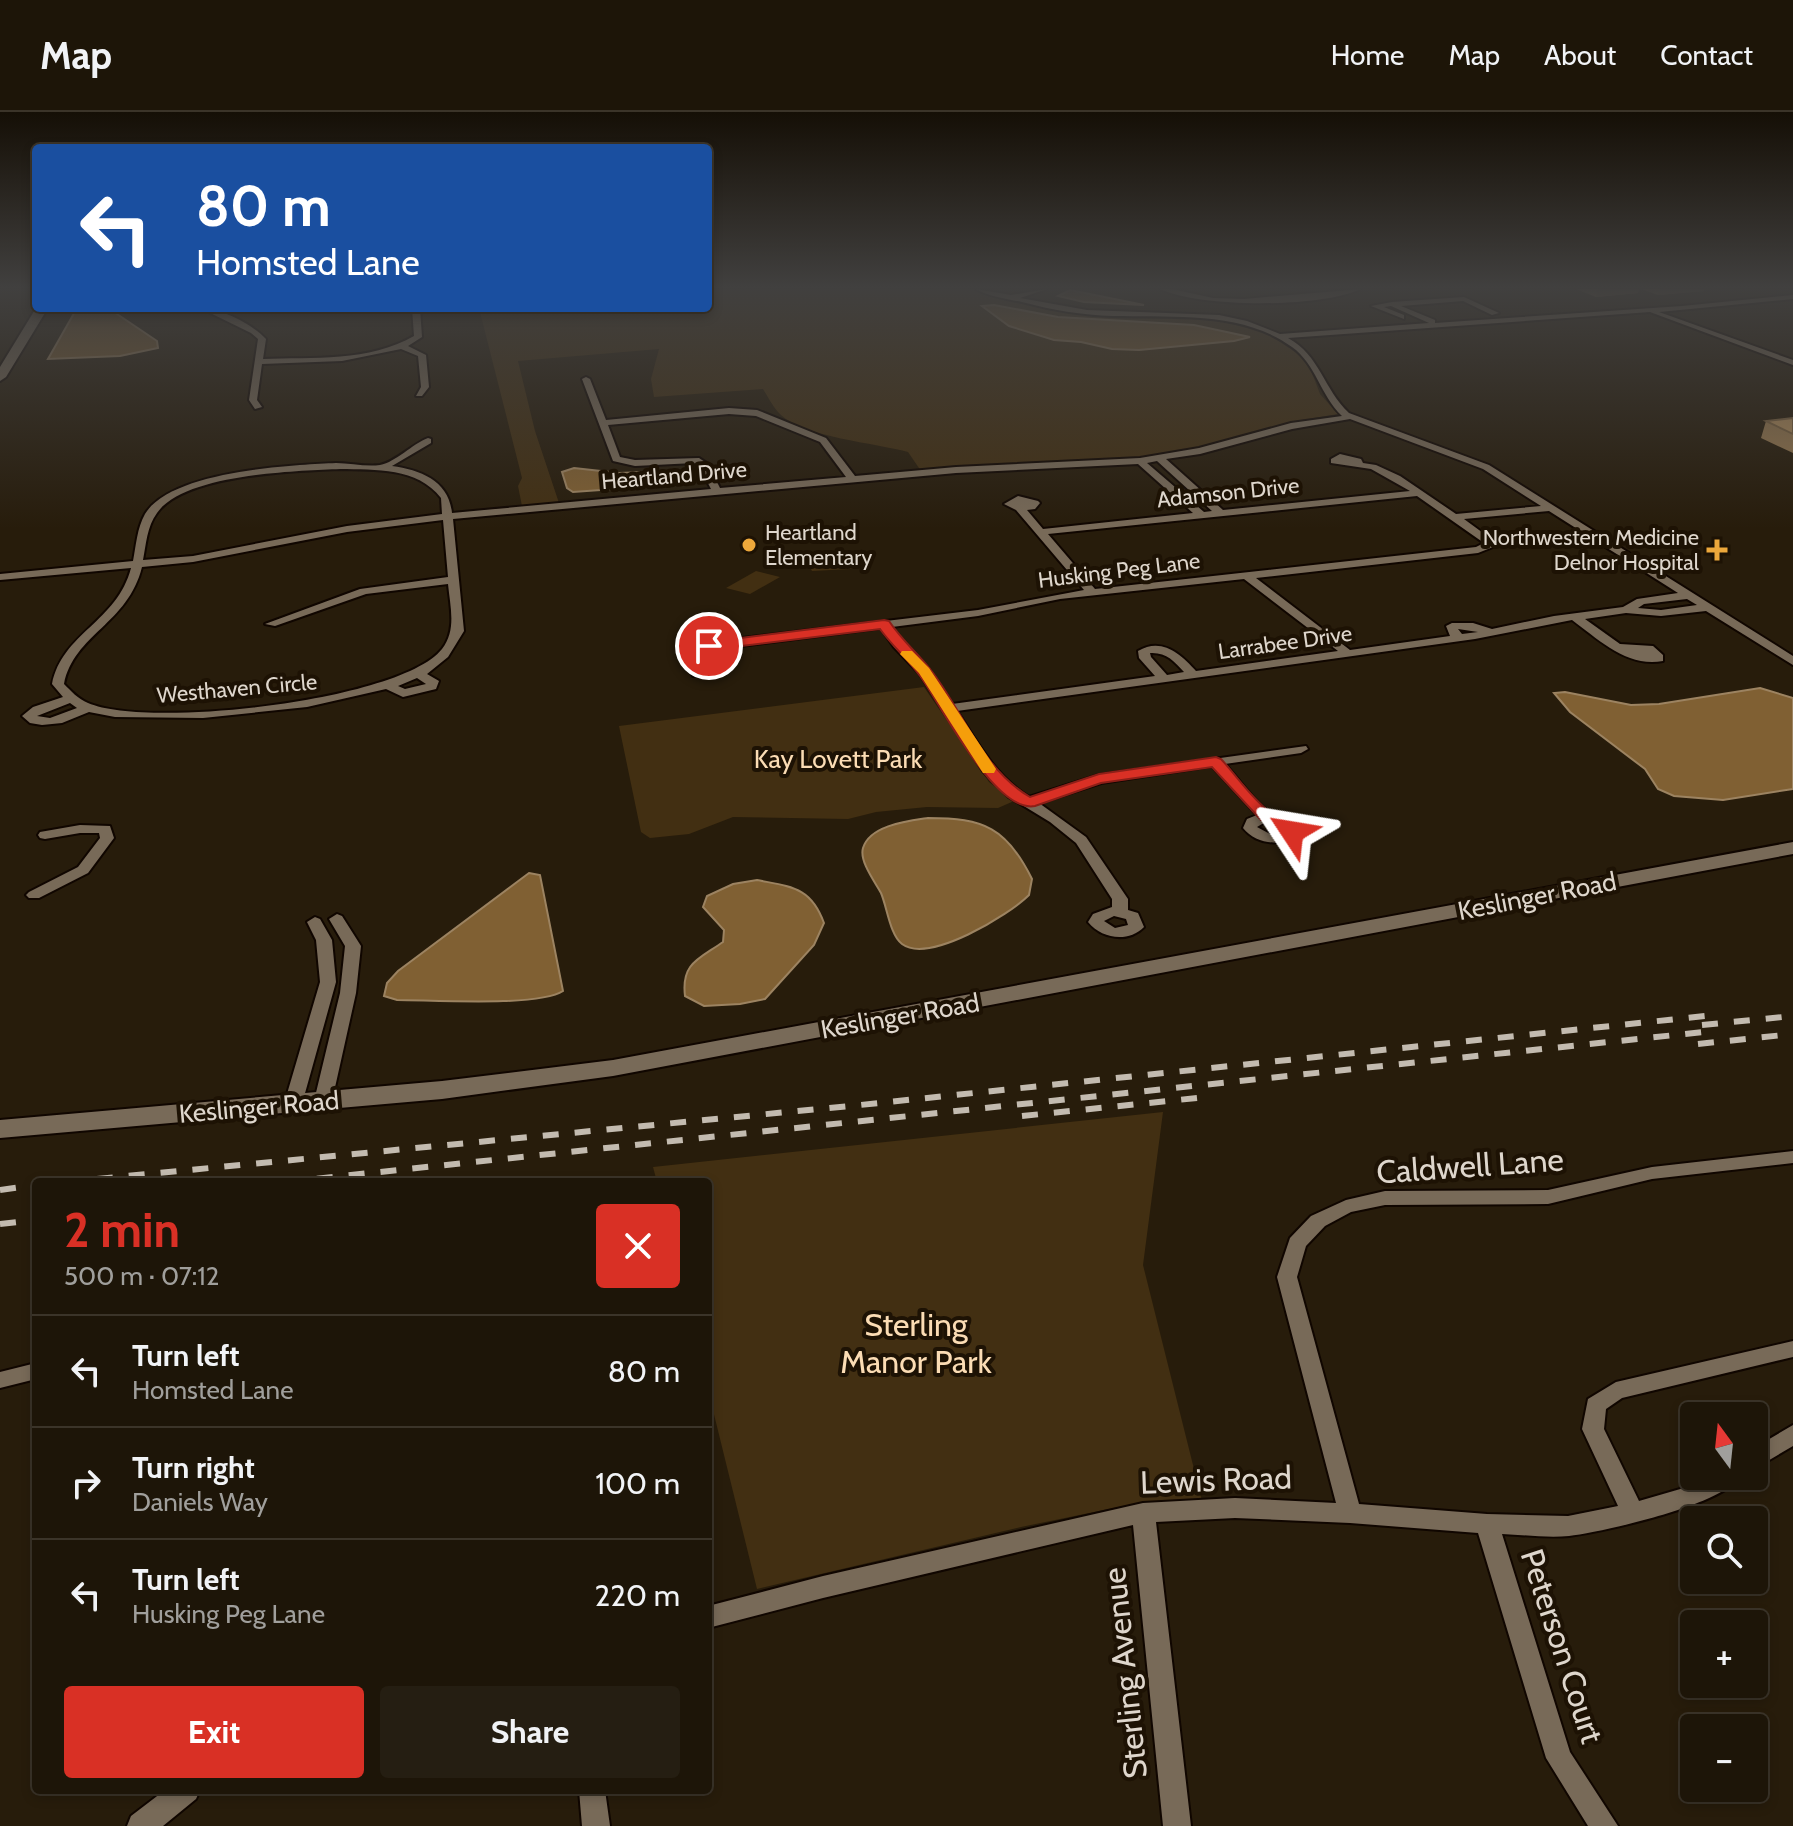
<!DOCTYPE html>
<html lang="en">
<head>
<meta charset="utf-8">
<style>
  body { margin:0; font-family:Cabin,sans-serif; background:#251e12; color:#f1f3f6; height:100vh; display:flex; flex-direction:column; font-size:30px; white-space:nowrap }
  * { box-sizing:border-box; margin:0 }
  p { font-size:26px; color:#a09f9c }
  .icon { flex:none; width:44px; height:44px; fill:none; stroke:currentColor; stroke-width:2; stroke-linecap:round; stroke-linejoin:round }
  .map { position:relative; flex:1; overflow:hidden }
  .sheet { position:absolute; left:32px; top:1066px; width:680px; height:616px; display:flex; flex-direction:column; background:#1d1508; border-radius:8px; box-shadow:0 4px 12px #0003,0 0 0 2px #3b3429 }
  .sheet>* { flex:none }
  .banner { position:absolute; left:32px; top:32px; width:680px; height:168px; border-radius:8px; box-shadow:0 4px 12px #0003,0 0 0 2px #3b3429; background:#1a4fa0; color:#fff; overflow:hidden }
  .needle { width:52px; rotate:345deg }
  .buttons { position:absolute; left:1680px; top:1290px; display:grid; gap:16px }
  .buttons a { display:grid; place-items:center; width:88px; height:88px; border-radius:8px; background:#1d1508; box-shadow:0 4px 12px #0003,0 0 0 2px #3b3429; font-size:40px }
  .pin { position:absolute; display:grid; place-items:center; width:68px; height:68px; color:#fff; margin:-34px; border:4px solid #fff; border-radius:50%; box-shadow:0 2px 8px #0007 }
  .me { position:absolute; width:88px; margin:-44px; rotate:303deg; stroke-linejoin:round; filter:drop-shadow(0 0 6px #0008) }
  .turn { display:flex; align-items:center; gap:28px; height:168px; padding:0 32px; font-size:36px }
  .turn .icon { width:104px; height:104px; stroke-width:2.5 }
  .turn b { display:block; font-size:56px; line-height:68px }
  .round { display:grid; place-items:center; flex:none; width:84px; height:84px; border-radius:8px; background:#251e12 }
  .head { display:flex; align-items:center; justify-content:space-between; height:136px; padding:0 32px }
  h1 { font-size:48px; font-weight:700; line-height:60px; color:#d93025 }
  .button { display:flex; gap:16px; margin-top:auto; padding:16px 32px }
  .button a { flex:1; height:92px; border-radius:8px; background:#d93025; color:#fff; font-size:32px; font-weight:700; line-height:92px; text-align:center }
  .button a+a { background:#251e12; color:#f1f3f6 }
  ul { padding:0; list-style:none }
  li { display:flex; align-items:center; gap:24px; height:112px; padding:0 32px; border-top:2px solid #3b3429 }
  li div { flex:1 }
  li b { display:block; font-size:30px }
  li em { font-style:normal }
  header { display:flex; align-items:center; gap:48px; box-sizing:border-box; height:112px; padding:0 40px; background:#1d1508; border-bottom:2px solid #3b3429 }
  header strong { font-size:38px }
  nav { display:flex; gap:44px; margin-inline-start:auto; font-size:28px }
  .map>svg:first-child { display:block }
</style>
</head>
<body>
<header>
<strong>Map</strong>
<nav><a>Home</a><a>Map</a><a>About</a><a>Contact</a></nav>
</header>
<div class="map">
<svg width="1793" height="1714" viewBox="0 0 1793 1714">
  <rect width="100%" height="100%" fill="#271c0b"/>
  <path fill="#422f12" d="M971,177L1046,196L1211,207L1265,220L1307,248L1320,282L1338,302L1296,309L1193,338L1145,345L921,359L908,340C875,331 804,325 781,303C774,297 768,285 763,277L654,285L651,267L659,237L518,249L535,319L559,391L522,394L518,374L522,366L479,196H708V178Z
    M842,444L847,452L866,450L870,456L812,459L806,448Z
    M756,459L780,465L750,482L726,476Z
    M924,575L989,670L1014,689L998,696L927,695L876,700L848,707L733,705L689,722L650,726L641,720L619,614Z
    M1163,1000L1143,1153L1202,1389L1138,1391L1021,1415L757,1477L708,1278V1070H657L653,1055Z"/>
  <path fill="#806033" stroke="#9c8361" stroke-width="2" d="M1070,178L1144,193L1084,190L1058,184Z
    M994,193L1058,205L1194,213L1250,225L1234,229L1139,238L1112,237L1081,230L1054,228L1009,214L982,194Z
    M77,196H108L157,229L158,236L120,244L48,247Z
    M574,356L619,361L671,359L676,361L680,369L671,373L573,380L567,376L562,360Z
    M1760,576L1793,586V677L1723,688L1674,684L1658,677L1645,657L1570,600L1554,581L1565,580L1631,593L1659,592Z
    M928,706C984,706 1007,716 1032,767L1029,783C1009,803 929,852 902,832C890,823 887,795 881,781C875,770 859,749 863,736C870,713 908,709 928,706Z
    M529,761L540,763L563,879C539,895 431,888 397,888L384,884L387,871L398,859Z
    M757,768C792,775 811,775 824,811L814,833L765,887L740,892L704,894L685,884C681,851 699,847 723,830L724,818L703,795L707,784L733,772Z"/>
  <g fill="none" stroke-linecap="round" stroke-linejoin="round">
    <g stroke="#100600" stroke-width="4">
      <path id="street" d="M976,177L1011,183L1047,177L1020,186L1087,198L1219,203L1247,209L1280,222L1429,211L1391,194L1384,195L1404,203V207L1371,194L1392,190L1464,185L1499,201L1492,203L1463,189L1401,194L1435,208V211L1682,194L1793,183V187L1659,200L1793,248V253L1650,200L1288,226C1320,243 1324,278 1349,301L1489,353L1793,544V553L1706,499L1661,504L1626,501L1585,507L1620,532L1653,534L1663,543V549C1628,556 1599,528 1572,508L1475,527L957,599C977,630 996,665 1029,685L1099,663L1306,634L1308,637L1301,641L1225,652C1238,666 1254,690 1269,700C1282,709 1292,700 1299,720C1283,736 1257,733 1243,716L1247,707L1257,703L1212,654L1101,671L1039,691L1086,725L1128,787V798L1138,801L1144,815C1128,831 1102,827 1088,810L1093,802L1112,795V787L1076,731L1050,710L1009,685L983,659L919,561L894,535L881,516L717,537L727,555L716,564H693L679,543L684,535L709,530L978,498L1084,478L1016,398L1004,392L1018,384L1038,389L1040,391L1035,397L1027,398L1043,417L1193,401L1138,352L956,361L453,407L464,519L448,545L427,562L439,569L436,577L403,585L386,577L307,595L203,606L115,605L89,600L62,611L42,613L30,611L22,604L33,595L63,585L52,572C62,521 117,510 131,456L0,468V462L133,449C136,434 137,416 145,402C171,359 290,353 336,351C350,351 366,355 380,353C396,350 412,332 428,326L431,327V331L392,354C421,358 449,369 452,401L711,377L699,354L694,351L635,354L613,349L582,267L586,265L590,267L606,308L729,296L757,298L826,326L855,364L956,355L1140,346L1199,336L1291,311L1342,304C1320,283 1316,252 1292,235C1241,198 1172,206 1113,204C1082,203 1052,198 1022,190C1007,187 987,184 976,177ZM729,302L756,304L820,330L846,365L720,376L708,352L699,346L635,348L620,345L608,313ZM1350,307L1483,357L1541,394L1456,402L1400,364L1376,353L1363,351L1361,347L1340,342L1331,347V351L1371,357L1410,379L1223,398L1166,347L1200,342L1292,317ZM1157,349L1212,399L1204,400L1147,351ZM340,357C376,358 417,355 441,386L442,402L347,414L193,444L143,448C146,433 147,414 157,401C184,362 295,359 340,357ZM1417,384L1484,431L1476,435L1095,477L1048,422ZM1549,399L1678,481L1637,487L1623,495L1554,504L1492,517L1473,511H1452L1446,514L1450,524L1350,538L1256,466L1478,441L1493,435L1494,429L1464,407ZM443,408L448,465L360,477L265,512L275,514L366,482L448,472C450,494 457,518 442,537C401,589 148,617 88,591C78,587 71,579 64,572C74,522 128,512 142,455L193,450L347,420ZM1244,467L1338,539L1196,559C1180,541 1161,525 1138,539L1139,546L1155,564L952,592L928,556L902,531L892,515L978,504L1060,487ZM1687,487L1697,493L1661,498L1638,496L1644,492ZM1458,517L1478,520L1462,522ZM706,538L715,554L709,557H701L691,543ZM1150,541C1166,540 1174,549 1184,560L1167,563L1151,545ZM417,566L426,572L405,577L398,574ZM70,591L77,596L50,606L37,604ZM1267,709L1279,711L1284,719L1270,722L1257,715ZM1114,804L1126,807L1128,813L1115,816L1104,809Z
        M1160,177H1172L1213,186L1244,187L1361,177C1320,196 1201,196 1160,177Z
        M200,196C221,196 252,212 266,227L263,247C313,245 369,250 414,224L412,196H420L422,225L408,234L426,243L429,275L422,284H416L421,275L418,244L401,237L342,249L262,252L257,288L262,295L255,297L249,288L258,227L251,221Z
        M80,713L110,714L114,726L88,761L39,786H29L26,783L29,780L78,755L100,726L99,721H80L45,727L40,726L38,723L40,720Z
        M337,802L342,804L361,834L356,881L332,989L329,993H317L314,989L340,881L345,834L329,807Z
        M315,805L320,807L332,828L336,870L302,992L299,996H287L284,992L320,870L316,828L307,810Z
        M1793,1039V1051L1652,1067L1548,1092L1385,1093L1351,1100L1325,1114L1306,1134L1297,1165L1359,1392L1487,1402L1568,1404L1618,1394L1582,1317L1588,1287L1616,1270L1793,1229V1245L1622,1286L1606,1297L1604,1317L1639,1389L1701,1371L1711,1364H1740C1726,1392 1603,1420 1569,1424C1548,1426 1524,1423 1502,1422L1570,1640L1618,1714H1588L1546,1646L1478,1421L1350,1411L1235,1406L1156,1410L1191,1714H1163L1133,1413L823,1486L708,1516V1494L823,1464L1143,1391L1235,1386L1336,1391L1277,1165L1290,1126L1311,1104L1346,1088L1385,1079L1548,1078L1652,1055Z
        M36,1251V1267L0,1276V1260Z
        M1793,1313V1334L1754,1357V1336Z
        M165,1678H200L196,1687L163,1714H127L131,1704Z
        M579,1678H605L610,1714H582Z"/>
    </g>
    <g stroke="#100600" stroke-width="4">
      <path id="secondary" d="M36,196H48L6,265L0,269V255Z
        M1793,730V742L613,964L442,987L0,1026V1008L442,969L613,948Z"/>
    </g>
    <use href="#street" fill="#786a58" fill-rule="evenodd"/>
    <use href="#secondary" fill="#786a58" fill-rule="evenodd"/>
    <path stroke="#c3bbb0" stroke-width="6" stroke-dasharray="16 16" stroke-linecap="butt" d="M1702,913L1793,904
      M1698,932L1793,922
      M1022,1004L1197,986
      M65,1070L860,993L1715,903
      M285,1070L1713,919
      M0,1078L36,1073
      M0,1112L36,1108"/>
  </g>
  <path fill="#91744d" d="M1576,177H1639L1638,181L1596,185Z
    M1641,177H1704V179L1658,183Z
    M1793,306V341L1761,326L1766,309Z"/>
  <path fill="#765e3e" d="M1598,177H1639L1638,181L1596,185Z
    M1660,177H1704V179L1658,183Z"/>
  <path fill="#a98759" stroke="#765e3e" stroke-width="2" d="M1793,306V322L1766,309Z"/>
  <linearGradient id="sky" x2="0" y2="1"><stop stop-color="#150f06"/><stop offset="0.42" stop-color="#41403f"/><stop offset="1" stop-color="#41403f" stop-opacity="0"/></linearGradient>
  <rect width="1793" height="417" fill="url(#sky)"/>
  <path fill="#d93025" stroke="#8d1f18" stroke-width="2" d="M884,508L889,509C901,527 916,540 930,557C963,599 982,657 1030,685L1099,662L1216,645L1221,647C1236,663 1252,687 1270,700C1282,708 1295,702 1300,720L1298,723H1286L1278,712L1261,708L1212,655L1101,671L1035,694C995,702 940,591 920,564C908,547 892,534 880,517L709,538L702,534L709,530Z"/>
  <path fill="#f59e0b" d="M902,539H912L929,556L996,657L994,661H983L919,561L900,542Z"/>
  <g fill="#eda83b" stroke="#1d1204" stroke-width="3">
    <circle cx="749" cy="433" r="8"/>
    <path d="M1713 426h8v8h8v8h-8v8h-8v-8h-8v-8h8z"/>
  </g>
  <g text-anchor="middle" stroke-width="8" stroke-linejoin="round" paint-order="stroke">
    <g font-size="22" fill="#ded6cc" stroke="#1d1204">
      <text transform="translate(674 363) rotate(-5)" y="8">Heartland Drive</text>
      <text transform="translate(1228 380) rotate(-6)" y="8">Adamson Drive</text>
      <text transform="translate(1119 458) rotate(-7)" y="8">Husking Peg Lane</text>
      <text transform="translate(1285 530) rotate(-8)" y="8">Larrabee Drive</text>
      <text transform="translate(237 576) rotate(-5)" y="8">Westhaven Circle</text>
    </g>
    <g font-size="22" fill="#ded6cc" stroke="#1d1204" text-anchor="start">
      <text x="765" y="428">Heartland<tspan x="765" dy="25">Elementary</tspan></text>
      <text x="1699" y="433" text-anchor="end">Northwestern Medicine<tspan x="1699" dy="25">Delnor Hospital</tspan></text>
    </g>
    <g font-size="26" fill="#fbdcb4" stroke="#1d1204">
      <text x="838" y="656">Kay Lovett Park</text>
    </g>
    <g font-size="26" fill="#ded6cc" stroke="#1d1204">
      <text transform="translate(1537 784) rotate(-11)" y="9">Keslinger Road</text>
      <text transform="translate(900 904) rotate(-10)" y="9">Keslinger Road</text>
      <text transform="translate(259 995) rotate(-5)" y="9">Keslinger Road</text>
    </g>
    <g font-size="32" fill="#ded6cc" stroke="#1d1204">
      <text transform="translate(1470 1054) rotate(-4)" y="11">Caldwell Lane</text>
      <text transform="translate(1216 1368) rotate(-2)" y="11">Lewis Road</text>
      <text transform="translate(1562 1534) rotate(72)" y="11">Peterson Court</text>
      <text transform="translate(1125 1561) rotate(-96)" y="11">Sterling Avenue</text>
    </g>
    <g font-size="32" fill="#fbdcb4" stroke="#1d1204">
      <text x="916" y="1224">Sterling<tspan x="916" dy="37">Manor Park</tspan></text>
    </g>
  </g>
</svg>
<div class="buttons">
<a><svg class="needle" viewBox="-14 -14 28 28"><path d="M0-13l5 13h-10z" fill="#e53935"/><path d="M0 13l5-13h-10z" fill="#a09f9c"/></svg></a>
<a><svg class="icon" aria-label="search" viewBox="0 0 24 24"><circle cx="10" cy="10" r="6"/><path d="M15 15l6 6"/></svg></a>
<a>+</a>
<a>−</a>
</div>
<div class="pin" style="left:709px;top:534px;background:#d93025"><svg class="icon" aria-label="arrive" viewBox="0 0 24 24"><path d="M6 21V4h12l-3 4 3 4H6"/></svg></div>
<svg class="me" style="left:1292px;top:720px" viewBox="-20 -20 40 40"><path d="M0-17L14 15 0 8-14 15z" fill="#d93025" stroke="#fff" stroke-width="4"/></svg>
<div class="banner">
<div class="turn"><svg class="icon" aria-label="left" viewBox="0 0 24 24"><path d="M17 20v-9H6M10 6l-5 5 5 5"/></svg><div><b>80 m</b>Homsted Lane</div></div>
</div>
<section class="sheet">
<div class="head"><div><h1>2 min</h1><p>500 m · 07:12</p></div><a class="round" style="background:#d93025;color:#fff"><svg class="icon" aria-label="close" viewBox="0 0 24 24"><path d="M6 6l12 12M18 6L6 18"/></svg></a></div>
<ul>
<li><svg class="icon" aria-label="left" viewBox="0 0 24 24"><path d="M17 20v-9H6M10 6l-5 5 5 5"/></svg><div><b>Turn left</b><p>Homsted Lane</p></div><em>80 m</em></li>
<li><svg class="icon" aria-label="right" viewBox="0 0 24 24"><path d="M7 20v-9h11M14 6l5 5-5 5"/></svg><div><b>Turn right</b><p>Daniels Way</p></div><em>100 m</em></li>
<li><svg class="icon" aria-label="left" viewBox="0 0 24 24"><path d="M17 20v-9H6M10 6l-5 5 5 5"/></svg><div><b>Turn left</b><p>Husking Peg Lane</p></div><em>220 m</em></li>
</ul>
<div class="button"><a>Exit</a><a>Share</a></div>
</section>
</div>
</body>
</html>
